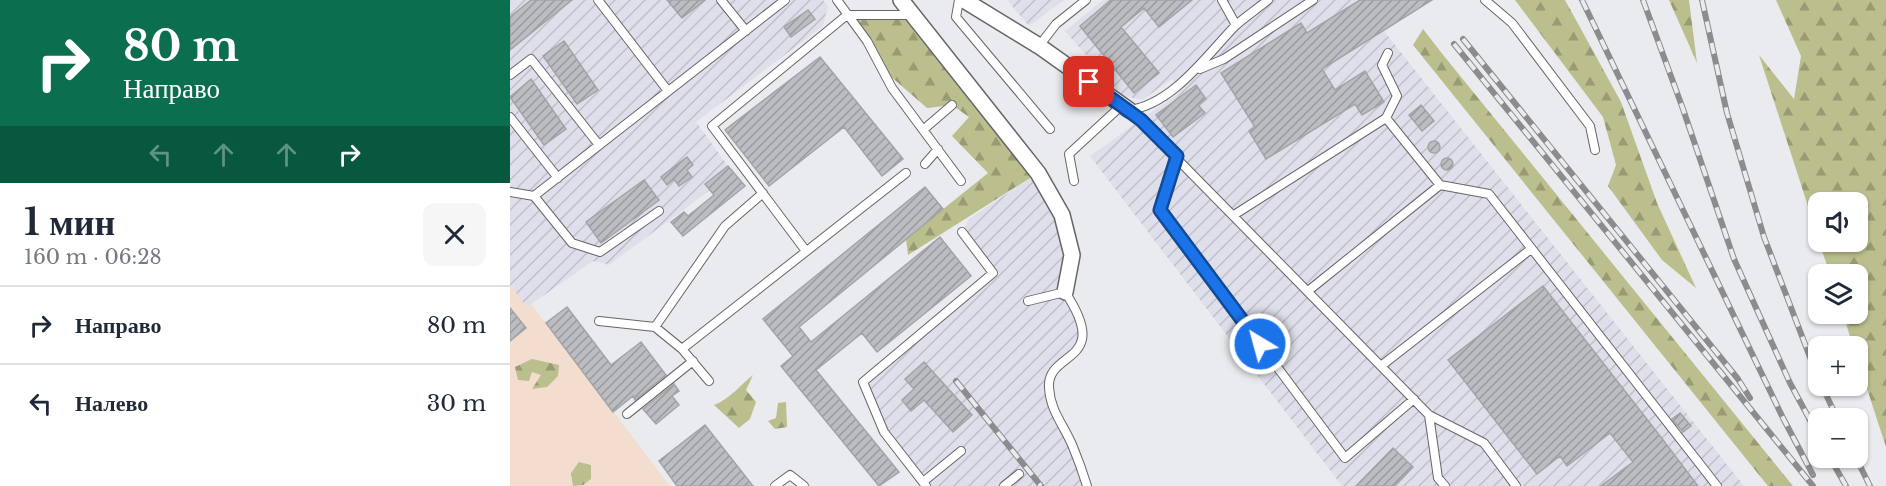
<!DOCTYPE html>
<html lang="ru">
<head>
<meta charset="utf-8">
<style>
  body { margin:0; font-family:"Libre Baskerville",serif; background:#f6f6f7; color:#1f2937; height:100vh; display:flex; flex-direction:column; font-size:22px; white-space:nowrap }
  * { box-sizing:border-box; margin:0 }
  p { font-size:20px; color:#747a83 }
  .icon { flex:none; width:33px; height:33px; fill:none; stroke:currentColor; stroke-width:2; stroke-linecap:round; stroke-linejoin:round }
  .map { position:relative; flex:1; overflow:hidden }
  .drawer { display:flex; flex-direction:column; background:#fff; width:510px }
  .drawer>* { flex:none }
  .top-card { background:#0b6e4f; color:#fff; overflow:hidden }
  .tools { position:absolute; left:1298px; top:192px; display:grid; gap:12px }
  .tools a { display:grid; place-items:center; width:60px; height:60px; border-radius:12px; background:#fff; box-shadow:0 2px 4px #0004; font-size:30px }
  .pin { position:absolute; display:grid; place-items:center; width:51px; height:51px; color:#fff; margin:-26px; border-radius:12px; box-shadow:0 3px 9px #0006 }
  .me { position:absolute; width:66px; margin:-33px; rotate:323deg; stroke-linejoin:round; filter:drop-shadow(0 0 4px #0008) }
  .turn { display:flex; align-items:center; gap:21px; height:126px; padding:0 24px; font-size:27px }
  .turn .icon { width:78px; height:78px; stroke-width:2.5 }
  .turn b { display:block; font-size:42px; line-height:51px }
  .lanes { display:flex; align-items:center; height:57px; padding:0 24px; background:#0003; justify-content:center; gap:30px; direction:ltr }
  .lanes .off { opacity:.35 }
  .round { display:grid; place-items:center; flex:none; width:63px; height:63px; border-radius:12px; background:#f6f6f7 }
  .summary { display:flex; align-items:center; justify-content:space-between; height:102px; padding:0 24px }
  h1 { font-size:36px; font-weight:700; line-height:45px }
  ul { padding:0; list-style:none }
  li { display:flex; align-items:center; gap:18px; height:78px; padding:0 24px; border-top:2px solid #e0e1e3 }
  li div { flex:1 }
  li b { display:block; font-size:22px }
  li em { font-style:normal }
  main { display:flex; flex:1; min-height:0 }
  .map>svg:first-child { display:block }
</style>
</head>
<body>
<main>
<section class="drawer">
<div class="top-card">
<div class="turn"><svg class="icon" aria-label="right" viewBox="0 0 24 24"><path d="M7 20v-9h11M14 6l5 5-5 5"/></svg><div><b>80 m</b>Направо</div></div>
<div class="lanes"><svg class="icon off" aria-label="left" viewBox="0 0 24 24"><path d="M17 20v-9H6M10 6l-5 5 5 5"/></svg><svg class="icon off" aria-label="ahead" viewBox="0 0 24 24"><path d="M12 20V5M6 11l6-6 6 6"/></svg><svg class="icon off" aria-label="ahead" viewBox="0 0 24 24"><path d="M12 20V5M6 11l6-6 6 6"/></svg><svg class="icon" aria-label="right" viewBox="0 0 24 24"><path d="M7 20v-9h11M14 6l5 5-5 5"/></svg></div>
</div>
<div class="summary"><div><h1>1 мин</h1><p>160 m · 06:28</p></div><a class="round"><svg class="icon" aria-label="close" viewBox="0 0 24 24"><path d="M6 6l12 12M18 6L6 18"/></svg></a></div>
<ul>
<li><svg class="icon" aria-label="right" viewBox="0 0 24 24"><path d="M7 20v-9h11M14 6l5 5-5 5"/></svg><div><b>Направо</b></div><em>80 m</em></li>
<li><svg class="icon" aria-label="left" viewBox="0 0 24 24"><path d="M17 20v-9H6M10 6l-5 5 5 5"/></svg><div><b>Налево</b></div><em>30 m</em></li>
</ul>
</section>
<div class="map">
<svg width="1376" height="486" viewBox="0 0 1376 486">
  <defs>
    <pattern id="industrial-furrows" width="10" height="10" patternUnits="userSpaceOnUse" patternTransform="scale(1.5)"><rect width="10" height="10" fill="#dedfea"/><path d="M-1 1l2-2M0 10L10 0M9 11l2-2" fill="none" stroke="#bfc0c9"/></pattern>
    <pattern id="forest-firs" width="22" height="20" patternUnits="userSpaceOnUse" patternTransform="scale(1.5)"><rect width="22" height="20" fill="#bbbe8d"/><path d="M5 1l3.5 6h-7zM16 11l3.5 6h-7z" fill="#999b74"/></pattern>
    <pattern id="building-hatch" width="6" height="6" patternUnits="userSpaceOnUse" patternTransform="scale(1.5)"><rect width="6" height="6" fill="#bcbdc0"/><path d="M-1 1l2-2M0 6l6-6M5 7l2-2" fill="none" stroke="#999a9d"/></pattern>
  </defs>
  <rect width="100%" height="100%" fill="#eaebee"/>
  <path fill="#f2ddcf" d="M0,285L17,307L21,304L160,486H0Z"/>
  <path fill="url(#industrial-furrows)" d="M0,0H313L318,6L313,26L186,122L218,166L200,190L99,265L83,261L17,307L0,285Z
    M497,0H554L519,26Z
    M593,0H922L874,31L1234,486H832L580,156L671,91L662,79L632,100L611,95L555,31Z
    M528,173L562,255L555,292L574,329L570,347L545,370L540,393L577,486H416L374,432L353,382L483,273L452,232L459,219Z"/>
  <path fill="url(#forest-firs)" d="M1005,0H1055L1111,102L1147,203L1186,288L1152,260L1098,186L1106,165L1093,117Z
    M1159,0H1179L1187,63Z
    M1266,0H1376V447L1347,358V346H1343L1333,314H1347V274H1320L1309,242H1347V202H1308V237L1249,55L1284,99L1291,56Z
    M337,15H403L528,173L398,255L396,239L478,173L442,136L459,117L442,105L417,108L371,68Z
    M913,29L934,56L1283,486H1258L903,45Z
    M22,359L49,365L48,376L37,387L22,389L31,375L22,372L19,381L8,380L5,367Z
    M243,375L236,390L246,402L240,419L229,428L204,405C220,399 229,386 243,375Z
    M276,402L277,427L265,429L258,421L266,418L268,403Z
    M69,462L81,465V479L73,485L63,486L61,473Z"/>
  <path fill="url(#building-hatch)" stroke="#a3a4a7" stroke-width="1.5" d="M21,0H62L0,50V17Z
    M157,0H195L172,18Z
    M601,0H682L649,27L634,8L611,27L649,73L624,93L570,26Z
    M850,0H922L812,69L825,90L855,71L874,102L852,115L845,104L756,159L739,131L745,127L711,73L791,23L797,33Z
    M298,10L305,19L281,37L274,27Z
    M54,41L88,90L67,104L33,56Z
    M310,57L393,159L372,176L334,127L259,186L215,130Z
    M21,79L56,129L34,145L0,97Z
    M686,85L696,99L688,105L695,113L663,137L646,115Z
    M911,105L924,121L912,131L899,115Z
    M918 147a6 6 0 1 1 12 0a6 6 0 1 1-12 0Z
    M177,157L183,165L177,170L182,177L169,186L164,179L157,185L151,177Z
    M931 164a6 6 0 1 1 12 0a6 6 0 1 1-12 0Z
    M218,166L235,186L173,236L161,222L174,212L178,216L204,195L195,184Z
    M134,180L149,200L91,243L76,222Z
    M415,187L433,209L289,327L301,342L430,237L461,276L367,352L352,333L306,370L389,472L369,486L271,366L283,356L253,319Z
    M1033,286L1150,436L1188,486H1091L1123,462L1100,433L1057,466L1050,456L1027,474L938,360Z
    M57,307L101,365L131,342L156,375L125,400L123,396L103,412L36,323Z
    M0,308L16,328L0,341Z
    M414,362L462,415L443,432L414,400L401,411L392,400L404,389L395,379Z
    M164,384L169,391L162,396L169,405L146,424L133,409Z
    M1170,413L1181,426L1173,432L1162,419Z
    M195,425L243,486H167L149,461Z
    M883,448L903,467L885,486H846Z"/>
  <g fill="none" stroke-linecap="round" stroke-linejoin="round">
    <g stroke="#666669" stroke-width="10">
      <path id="lane" d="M88,0L158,91
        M211,0L236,31
        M327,0L357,41L382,88L451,181
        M449,0L446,17L540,129
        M712,0L726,25
        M975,0L1002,23L1080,126L1085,150
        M529,46L546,24L576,0
        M690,69L714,59L803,0
        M0,75L21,59L89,145
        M619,110L919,415L974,443L1006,486
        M619,110C662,105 697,55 725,26C735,17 747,9 758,0
        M0,117L48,178
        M876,118L887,96L872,65L878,53
        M413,130L442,105
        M667,156L650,210L835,458L904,399
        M415,164L428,149
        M564,181L559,154L612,105
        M0,192L24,196L275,0
        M24,196L62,243L90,252L149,211
        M724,215L876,118L930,185L979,194L1207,486
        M296,251L202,126L337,15H401
        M798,291L930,185
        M518,301L555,292C603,364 537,350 539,387C540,411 554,425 563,447C568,459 573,473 577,486
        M89,321L145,327L172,349L199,381
        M145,327L215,226L253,193
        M172,349L396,173
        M871,366L1021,249
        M117,414L183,361
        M919,415L928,478L935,486
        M413,482L451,451
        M265,486L280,475L294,486
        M416,486L374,432L353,382L483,273L452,232
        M494,486L509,474"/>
    </g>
    <g stroke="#666669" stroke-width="18">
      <path id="street" d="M391,0L528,173L552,215L562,255L555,292
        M454,0L529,46L619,110"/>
    </g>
    <use href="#lane" stroke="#fff" stroke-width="8"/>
    <use href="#street" stroke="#fff" stroke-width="15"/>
    <g stroke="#8c8c8e" stroke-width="6">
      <path id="rail" d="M1072,0L1273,418L1303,475
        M1133,0L1173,109L1224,259L1280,383L1308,435
        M1192,0L1217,113L1254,237L1308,378
        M953,39L1228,379L1240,398
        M944,44L1303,486
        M446,381L531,486
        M1312,386L1327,418
        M1320,458L1336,486
        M1346,458L1360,486"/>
    </g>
    <use href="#rail" stroke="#eaebee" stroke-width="4" stroke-dasharray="11" stroke-linecap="butt"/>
  </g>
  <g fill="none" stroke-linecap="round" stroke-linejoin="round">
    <g stroke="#114b97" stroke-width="15">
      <path id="route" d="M579,82L631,120L667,156L650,210L750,344"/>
    </g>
    <use href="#route" stroke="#1a73e8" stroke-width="10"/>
  </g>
</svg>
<div class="tools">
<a><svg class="icon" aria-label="sound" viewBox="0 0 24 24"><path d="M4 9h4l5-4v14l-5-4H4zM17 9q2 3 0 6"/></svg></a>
<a><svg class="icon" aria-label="layers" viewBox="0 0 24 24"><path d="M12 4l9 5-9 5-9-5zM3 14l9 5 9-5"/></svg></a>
<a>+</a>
<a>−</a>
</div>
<div class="pin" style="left:579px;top:82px;background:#d93025"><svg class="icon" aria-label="arrive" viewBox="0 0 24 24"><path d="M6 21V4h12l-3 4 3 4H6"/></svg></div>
<svg class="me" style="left:750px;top:344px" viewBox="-20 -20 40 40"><circle r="17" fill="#1a73e8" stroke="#fff" stroke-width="3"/><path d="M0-11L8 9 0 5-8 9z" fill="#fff"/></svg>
</div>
</main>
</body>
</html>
